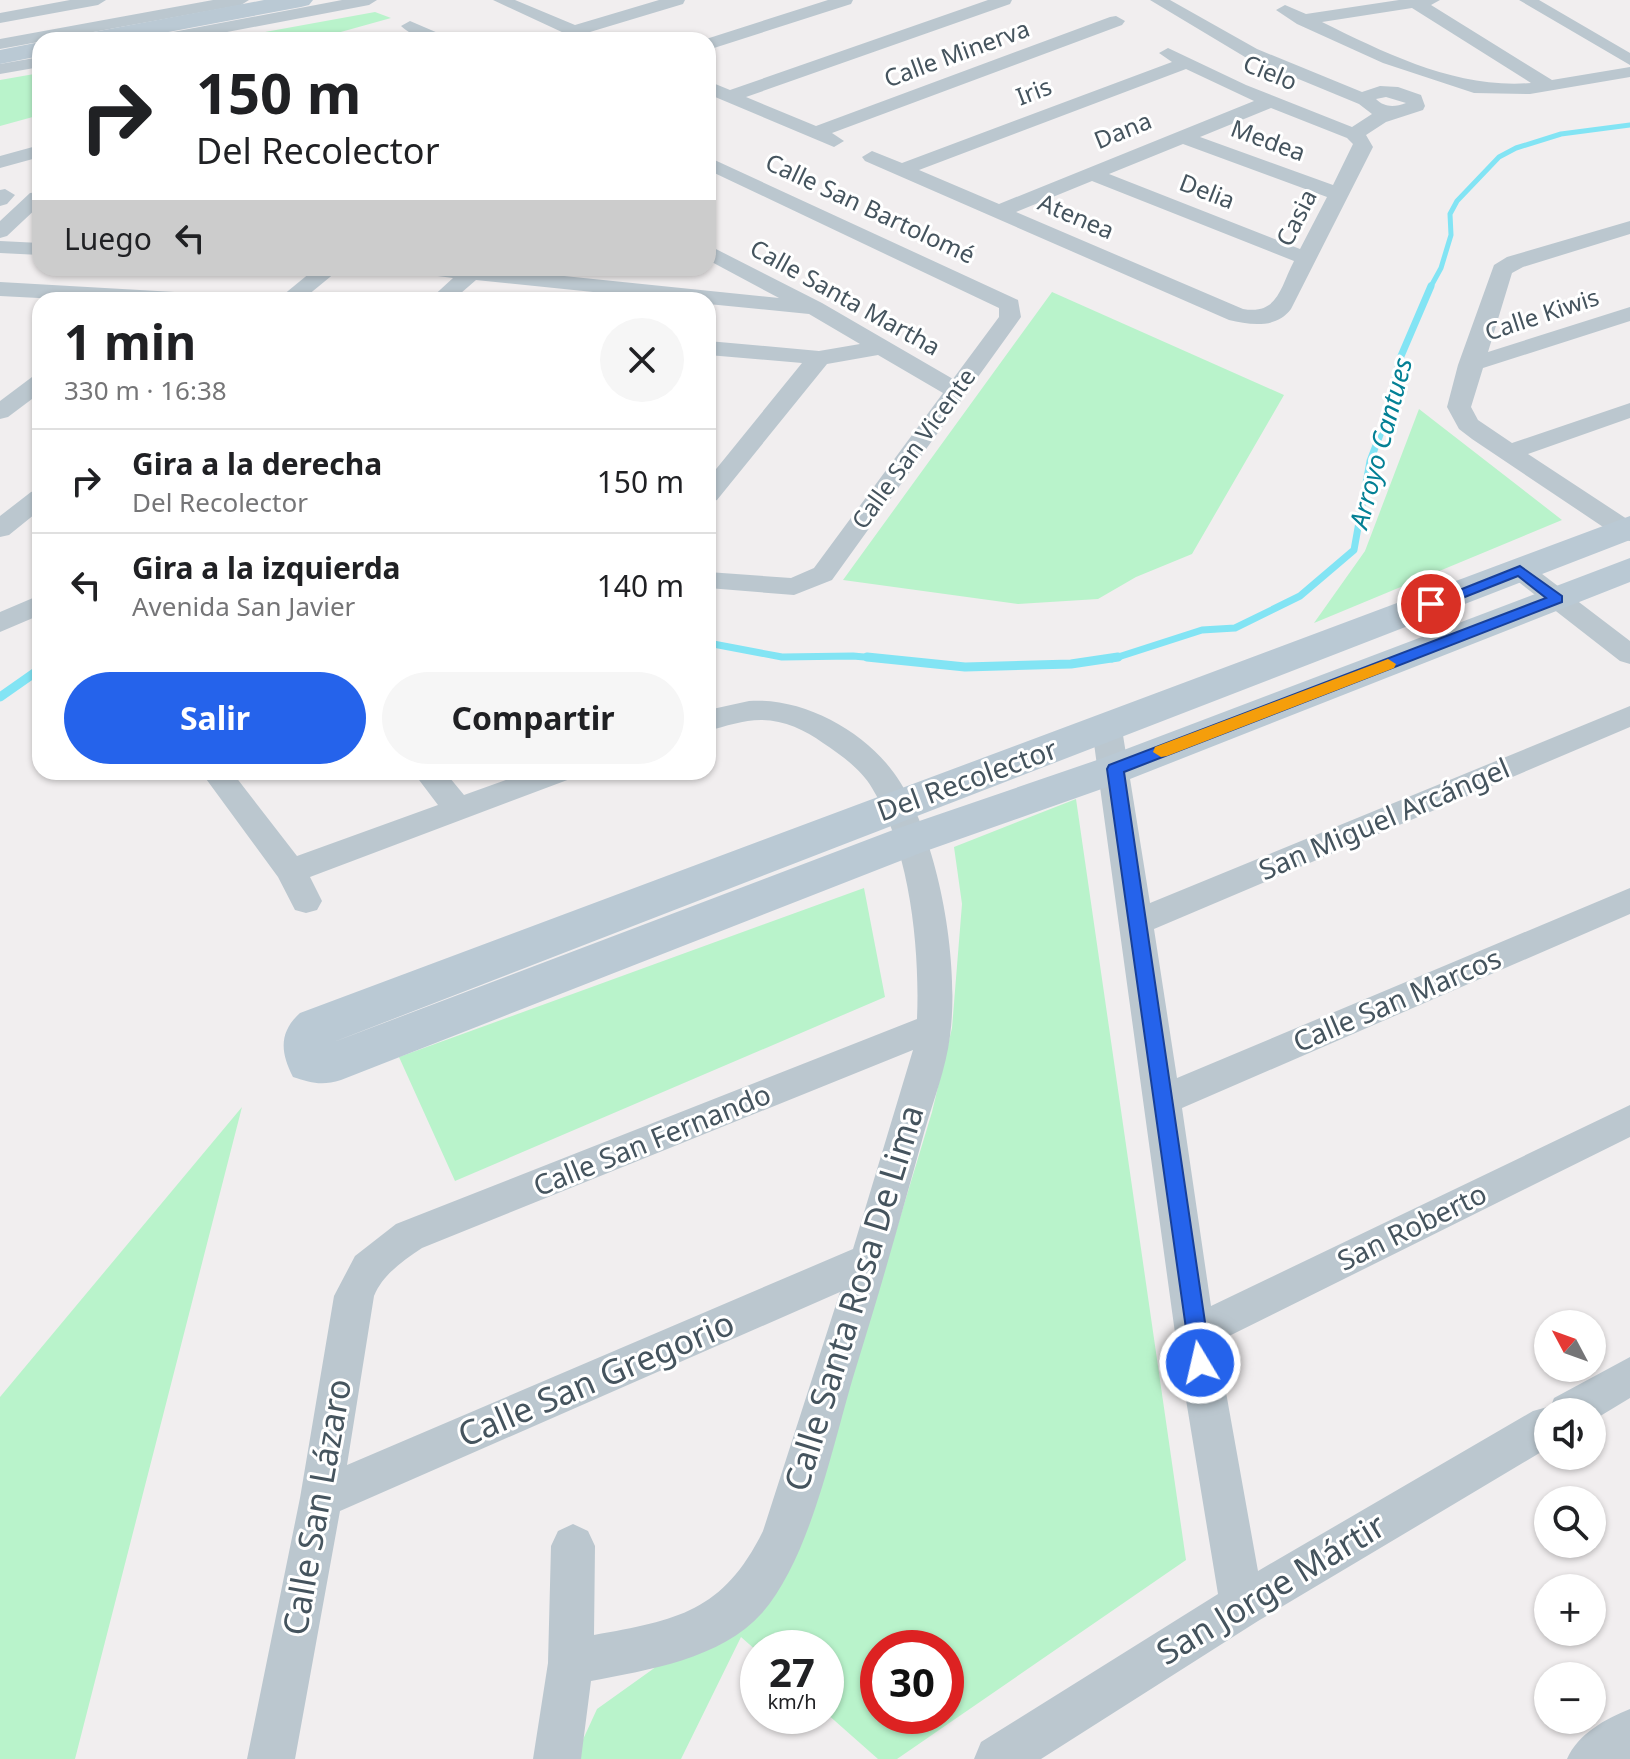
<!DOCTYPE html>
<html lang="es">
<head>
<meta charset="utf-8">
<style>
  body { margin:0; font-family:"Noto Sans",sans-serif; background:#f6f6f6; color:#202124; height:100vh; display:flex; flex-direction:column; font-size:30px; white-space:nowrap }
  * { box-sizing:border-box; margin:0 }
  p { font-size:26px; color:#757577 }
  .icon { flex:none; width:44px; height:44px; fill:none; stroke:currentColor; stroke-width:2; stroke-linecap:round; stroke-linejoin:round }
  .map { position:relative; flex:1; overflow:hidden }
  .side { position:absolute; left:32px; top:292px; width:684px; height:488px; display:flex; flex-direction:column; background:#fff; border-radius:24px; box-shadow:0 2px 6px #0004 }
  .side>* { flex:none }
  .guide { position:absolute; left:32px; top:32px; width:684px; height:244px; border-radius:24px; box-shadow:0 2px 6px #0004; background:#fff; color:#202124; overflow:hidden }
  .needle { width:52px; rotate:311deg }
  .controls { position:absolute; left:1534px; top:1310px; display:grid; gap:16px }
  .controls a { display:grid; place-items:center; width:72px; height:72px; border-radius:50%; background:#fff; box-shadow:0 2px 6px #0004; font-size:40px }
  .speed { position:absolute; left:740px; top:1630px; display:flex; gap:16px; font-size:40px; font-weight:700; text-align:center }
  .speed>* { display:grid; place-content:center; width:104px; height:104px; border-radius:50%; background:#fff; box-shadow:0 2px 6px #0004; line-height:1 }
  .speed small { font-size:20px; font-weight:400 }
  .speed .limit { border:12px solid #d22; background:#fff; color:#111 }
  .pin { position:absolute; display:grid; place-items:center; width:68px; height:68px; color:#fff; margin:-34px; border:4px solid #fff; border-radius:50%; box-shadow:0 2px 8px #0007 }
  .me { position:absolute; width:88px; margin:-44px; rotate:351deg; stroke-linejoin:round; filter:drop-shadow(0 0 6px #0008) }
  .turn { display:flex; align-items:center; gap:28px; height:168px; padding:0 32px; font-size:36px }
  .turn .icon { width:104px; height:104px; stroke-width:2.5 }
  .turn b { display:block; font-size:56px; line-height:68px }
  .then { display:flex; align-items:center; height:76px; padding:0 32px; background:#0003; gap:16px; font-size:30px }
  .round { display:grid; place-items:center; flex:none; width:84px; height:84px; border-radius:42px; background:#f6f6f6 }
  .overview { display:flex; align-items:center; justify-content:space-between; height:136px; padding:0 32px }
  h1 { font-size:48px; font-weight:700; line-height:60px }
  .cta { display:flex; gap:16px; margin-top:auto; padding:16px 32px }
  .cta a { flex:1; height:92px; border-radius:48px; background:#2563eb; color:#fff; font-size:32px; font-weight:700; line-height:92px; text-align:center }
  .cta a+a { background:#f6f6f6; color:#202124 }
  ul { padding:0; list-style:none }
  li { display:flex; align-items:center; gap:24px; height:104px; padding:0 32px; border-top:2px solid #e0e0e0 }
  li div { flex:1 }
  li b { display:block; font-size:30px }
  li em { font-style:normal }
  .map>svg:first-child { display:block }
</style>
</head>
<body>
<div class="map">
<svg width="1630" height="1759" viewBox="0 0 1630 1759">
  <rect width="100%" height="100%" fill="#f1eeef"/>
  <path fill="#b9f3cb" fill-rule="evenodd" d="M375,12L391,18L312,40H221Z
    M40,73V115L0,126V80Z
    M1052,292L1284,395L1192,554L1136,577L1098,599L1018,604L843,580Z
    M1419,409L1562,520L1314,623L1365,551Z
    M1076,799L1186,1560L897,1759H878L826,1713V1648H758V1652L741,1637L681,1759H574L597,1709L653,1669L725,1610L812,1509L932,1112L952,1028L962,904L954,847ZM878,1648H946V1716H878Z
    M864,888L885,997L455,1181L399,1057Z
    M242,1107L75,1759H0V1397Z"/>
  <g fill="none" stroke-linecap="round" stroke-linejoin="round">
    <path stroke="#82e4f4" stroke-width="5" d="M1430,288L1441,268L1451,235L1450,214L1457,201L1499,157L1516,148L1561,134L1630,125"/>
    <path stroke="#82e4f4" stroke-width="7" d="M708,643L782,657L853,656L887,659
      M1112,659L1202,630L1235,628L1300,596L1354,550L1370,461L1383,427L1401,356L1431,286"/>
    <path stroke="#82e4f4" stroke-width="9" d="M867,657L965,667L1071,664L1118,657
      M0,697L40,669"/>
    <path fill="#bbc7cf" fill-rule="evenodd" d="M70,0H106L98,5L0,23V13Z
      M213,0H249L241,5L0,49V39Z
      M342,0H377L369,5L185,40H148L157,35Z
      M493,0H515L575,25L659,0H685L683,4L590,32L598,35L600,40H579Z
      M828,0H853L851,4L714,48L708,49V40H703Z
      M988,0H1012L1010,4L746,97L816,126L1110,17L1116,16L1125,21L1122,25L832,133L844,141L834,147L708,94V81L730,90Z
      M1150,0H1170L1257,49L1362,92L1380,86L1398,87L1421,95L1425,106L1423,110L1386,122L1366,135L1373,147L1291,309C1276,329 1250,325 1229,320L865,161L862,157L872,151L902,163L1172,62L1159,53L1168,48L1246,85L1352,127L1372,114L1359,104L1245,57ZM1186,69L1254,101L999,204L919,170ZM1386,97L1406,103C1395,107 1385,108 1376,99ZM1271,108L1347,138L1353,144L1333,185L1200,137ZM1183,144L1327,197L1300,249L1109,174ZM1092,181L1294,261C1280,288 1278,315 1243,309L1016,212Z
      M1399,0H1440L1431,5L1552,80L1630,67V77L1530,94L1474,93L1383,63L1297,24L1276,10L1285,5L1306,14ZM1412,8L1531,83C1457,89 1387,54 1322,22Z
      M1519,0H1539L1630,53V65Z
      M410,21L445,36L448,40C430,40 415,39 401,26Z
      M40,57V67L0,74V64Z
      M40,145V157L0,168V156Z
      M708,157L1018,300L1021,317L832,580L794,595L708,588V572L791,578L814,568L943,393L878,355L827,364L717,500L708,503V479L802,363L708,355V341L819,351L860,344L809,314L708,304V300H671L476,280L453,300H429L453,278L422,274L411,268H485L779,298L708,260V245L822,303L953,379L999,317V308L708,170Z
      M5,189L15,195L7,204L0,206V190Z
      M40,192V205L7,236L0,238V221L30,193Z
      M1630,221V234L1523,267L1512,273L1488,352L1630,307V321L1483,368L1471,407L1478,420L1512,443L1630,403V418L1528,454L1630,521V541L1621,539L1472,439L1459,429L1447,407L1458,365L1494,265L1507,257Z
      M0,241L40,243V255L0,253Z
      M316,268H341L302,300H277Z
      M0,282L192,293L203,300H77L0,296Z
      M40,375V393L8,417L0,419V401L32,377Z
      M40,489V510L9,535L0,537V516L31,492Z
      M1520,562L1529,564L1630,641V664L1620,661L1511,576L1507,570L1511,564Z
      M40,595V615L0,632V612Z
      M749,701C802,697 863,730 894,773C939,835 960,962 950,1036C946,1069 933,1101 924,1133C902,1213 880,1291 855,1371C833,1443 811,1557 762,1613C721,1659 648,1670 591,1681L581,1759H533L548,1663L551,1546L558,1531L573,1524L588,1531L595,1546L594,1635C677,1620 723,1612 763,1531L840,1292L340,1511L295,1759H247L300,1498L334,1296L355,1256L396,1224L917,1019C920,949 910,849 872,788C861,769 841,755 823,743C805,730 784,720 761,720C743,720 726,726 708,731V710ZM913,1050L853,1249L347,1465L374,1296C383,1274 403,1261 422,1248Z
      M1630,706V727L1154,929L1177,1078L1630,888V914L1182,1108L1211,1306L1630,1105V1137L1217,1342L1258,1571L1533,1411L1551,1406L1554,1398L1630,1357V1398L1592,1421V1412H1548V1448L1258,1621L1041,1759H974L981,1742L1218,1594L1175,1333L1092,729L1097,722L1107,719L1117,722L1122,729L1150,903Z
      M201,772H232L297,856L438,805L413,772H445L464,795L528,772H574L570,779L310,877L322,901L317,910L306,913L295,910L278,877Z
      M1630,1709V1759H1567C1578,1734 1605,1719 1630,1709Z"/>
    <path fill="#bac9d4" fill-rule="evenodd" d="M264,0H313L309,5L301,7L126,40H76L79,35L88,33Z
      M40,42V56L0,64V50Z
      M1630,516V540L331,1043L893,830L1100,759L1630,558V582L1130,779L923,852L341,1080C322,1086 311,1083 293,1077C280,1052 279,1032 300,1013Z"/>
  </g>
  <path fill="#2563eb" stroke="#184099" stroke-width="2" d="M1520,566L1562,596V602L1124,772L1211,1363L1208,1371L1200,1374L1192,1371L1107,769L1109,765L1546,598L1518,576L1437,608H1426L1424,604Z"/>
  <path fill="#f59e0b" d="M1388,659L1396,664L1394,668L1167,756L1161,757L1153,752L1155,747Z"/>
  <g text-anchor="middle" stroke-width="6" stroke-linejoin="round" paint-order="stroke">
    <g font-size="24" fill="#45545e" stroke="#fff">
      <text transform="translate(957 54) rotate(-20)" y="8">Calle Minerva</text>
      <text transform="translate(1270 73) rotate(22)" y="8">Cielo</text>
      <text transform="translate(1034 92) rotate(-21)" y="8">Iris</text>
      <text transform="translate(1123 131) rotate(-22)" y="8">Dana</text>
      <text transform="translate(1268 141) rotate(20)" y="8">Medea</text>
      <text transform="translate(1207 192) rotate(21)" y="8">Delia</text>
      <text transform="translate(870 209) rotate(25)" y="8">Calle San Bartolomé</text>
      <text transform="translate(1076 217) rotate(23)" y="8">Atenea</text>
      <text transform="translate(1297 218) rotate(-63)" y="8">Casia</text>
      <text transform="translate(845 298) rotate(29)" y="8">Calle Santa Martha</text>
      <text transform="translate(1542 315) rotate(-18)" y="8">Calle Kiwis</text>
      <text transform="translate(914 449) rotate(-54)" y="8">Calle San Vicente</text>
    </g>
    <g font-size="26" font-style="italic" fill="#038095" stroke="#fff">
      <text transform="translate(1381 443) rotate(-75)" y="9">Arroyo Cantues</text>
    </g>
    <g font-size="28" fill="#45545e" stroke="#fff">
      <text transform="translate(967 780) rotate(-20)" y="10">Del Recolector</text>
      <text transform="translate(1384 819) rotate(-23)" y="10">San Miguel Arcángel</text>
      <text transform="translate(1397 1000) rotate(-23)" y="10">Calle San Marcos</text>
      <text transform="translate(652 1140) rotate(-22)" y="10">Calle San Fernando</text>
      <text transform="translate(1412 1227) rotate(-26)" y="10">San Roberto</text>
    </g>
    <g font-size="34" fill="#45545e" stroke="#fff">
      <text transform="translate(854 1298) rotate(-73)" y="12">Calle Santa Rosa De Lima</text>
      <text transform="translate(596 1379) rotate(-23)" y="12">Calle San Gregorio</text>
      <text transform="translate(317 1507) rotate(-80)" y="12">Calle San Lázaro</text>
      <text transform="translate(1271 1589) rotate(-31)" y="12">San Jorge Mártir</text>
    </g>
  </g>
</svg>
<div class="controls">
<a><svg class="needle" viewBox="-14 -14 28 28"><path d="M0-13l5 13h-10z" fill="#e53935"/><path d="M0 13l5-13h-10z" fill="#757577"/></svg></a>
<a><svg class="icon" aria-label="sound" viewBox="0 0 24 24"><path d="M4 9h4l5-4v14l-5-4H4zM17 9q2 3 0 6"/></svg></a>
<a><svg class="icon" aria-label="search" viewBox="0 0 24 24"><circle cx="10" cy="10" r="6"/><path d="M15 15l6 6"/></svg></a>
<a>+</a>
<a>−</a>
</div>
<div class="speed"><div>27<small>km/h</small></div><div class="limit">30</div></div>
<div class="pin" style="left:1431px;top:604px;background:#d93025"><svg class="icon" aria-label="arrive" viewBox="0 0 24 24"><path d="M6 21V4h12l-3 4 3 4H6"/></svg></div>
<svg class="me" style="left:1200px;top:1363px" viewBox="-20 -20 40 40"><circle r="17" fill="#2563eb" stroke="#fff" stroke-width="3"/><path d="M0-11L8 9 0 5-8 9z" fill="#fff"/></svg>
<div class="guide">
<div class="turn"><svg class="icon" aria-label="right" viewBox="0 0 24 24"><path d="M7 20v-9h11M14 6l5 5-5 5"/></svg><div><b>150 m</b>Del Recolector</div></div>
<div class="then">Luego<svg class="icon" aria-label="left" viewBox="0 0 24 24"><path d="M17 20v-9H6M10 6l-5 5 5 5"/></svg></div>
</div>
<section class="side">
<div class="overview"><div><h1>1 min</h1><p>330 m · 16:38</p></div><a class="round"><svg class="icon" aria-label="close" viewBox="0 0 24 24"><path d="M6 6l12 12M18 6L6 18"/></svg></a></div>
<ul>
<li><svg class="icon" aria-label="right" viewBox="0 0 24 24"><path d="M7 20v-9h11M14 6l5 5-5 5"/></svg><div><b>Gira a la derecha</b><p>Del Recolector</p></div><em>150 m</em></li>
<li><svg class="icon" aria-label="left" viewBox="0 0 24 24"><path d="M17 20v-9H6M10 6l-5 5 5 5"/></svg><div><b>Gira a la izquierda</b><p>Avenida San Javier</p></div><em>140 m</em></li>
</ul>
<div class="cta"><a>Salir</a><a>Compartir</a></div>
</section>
</div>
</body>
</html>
